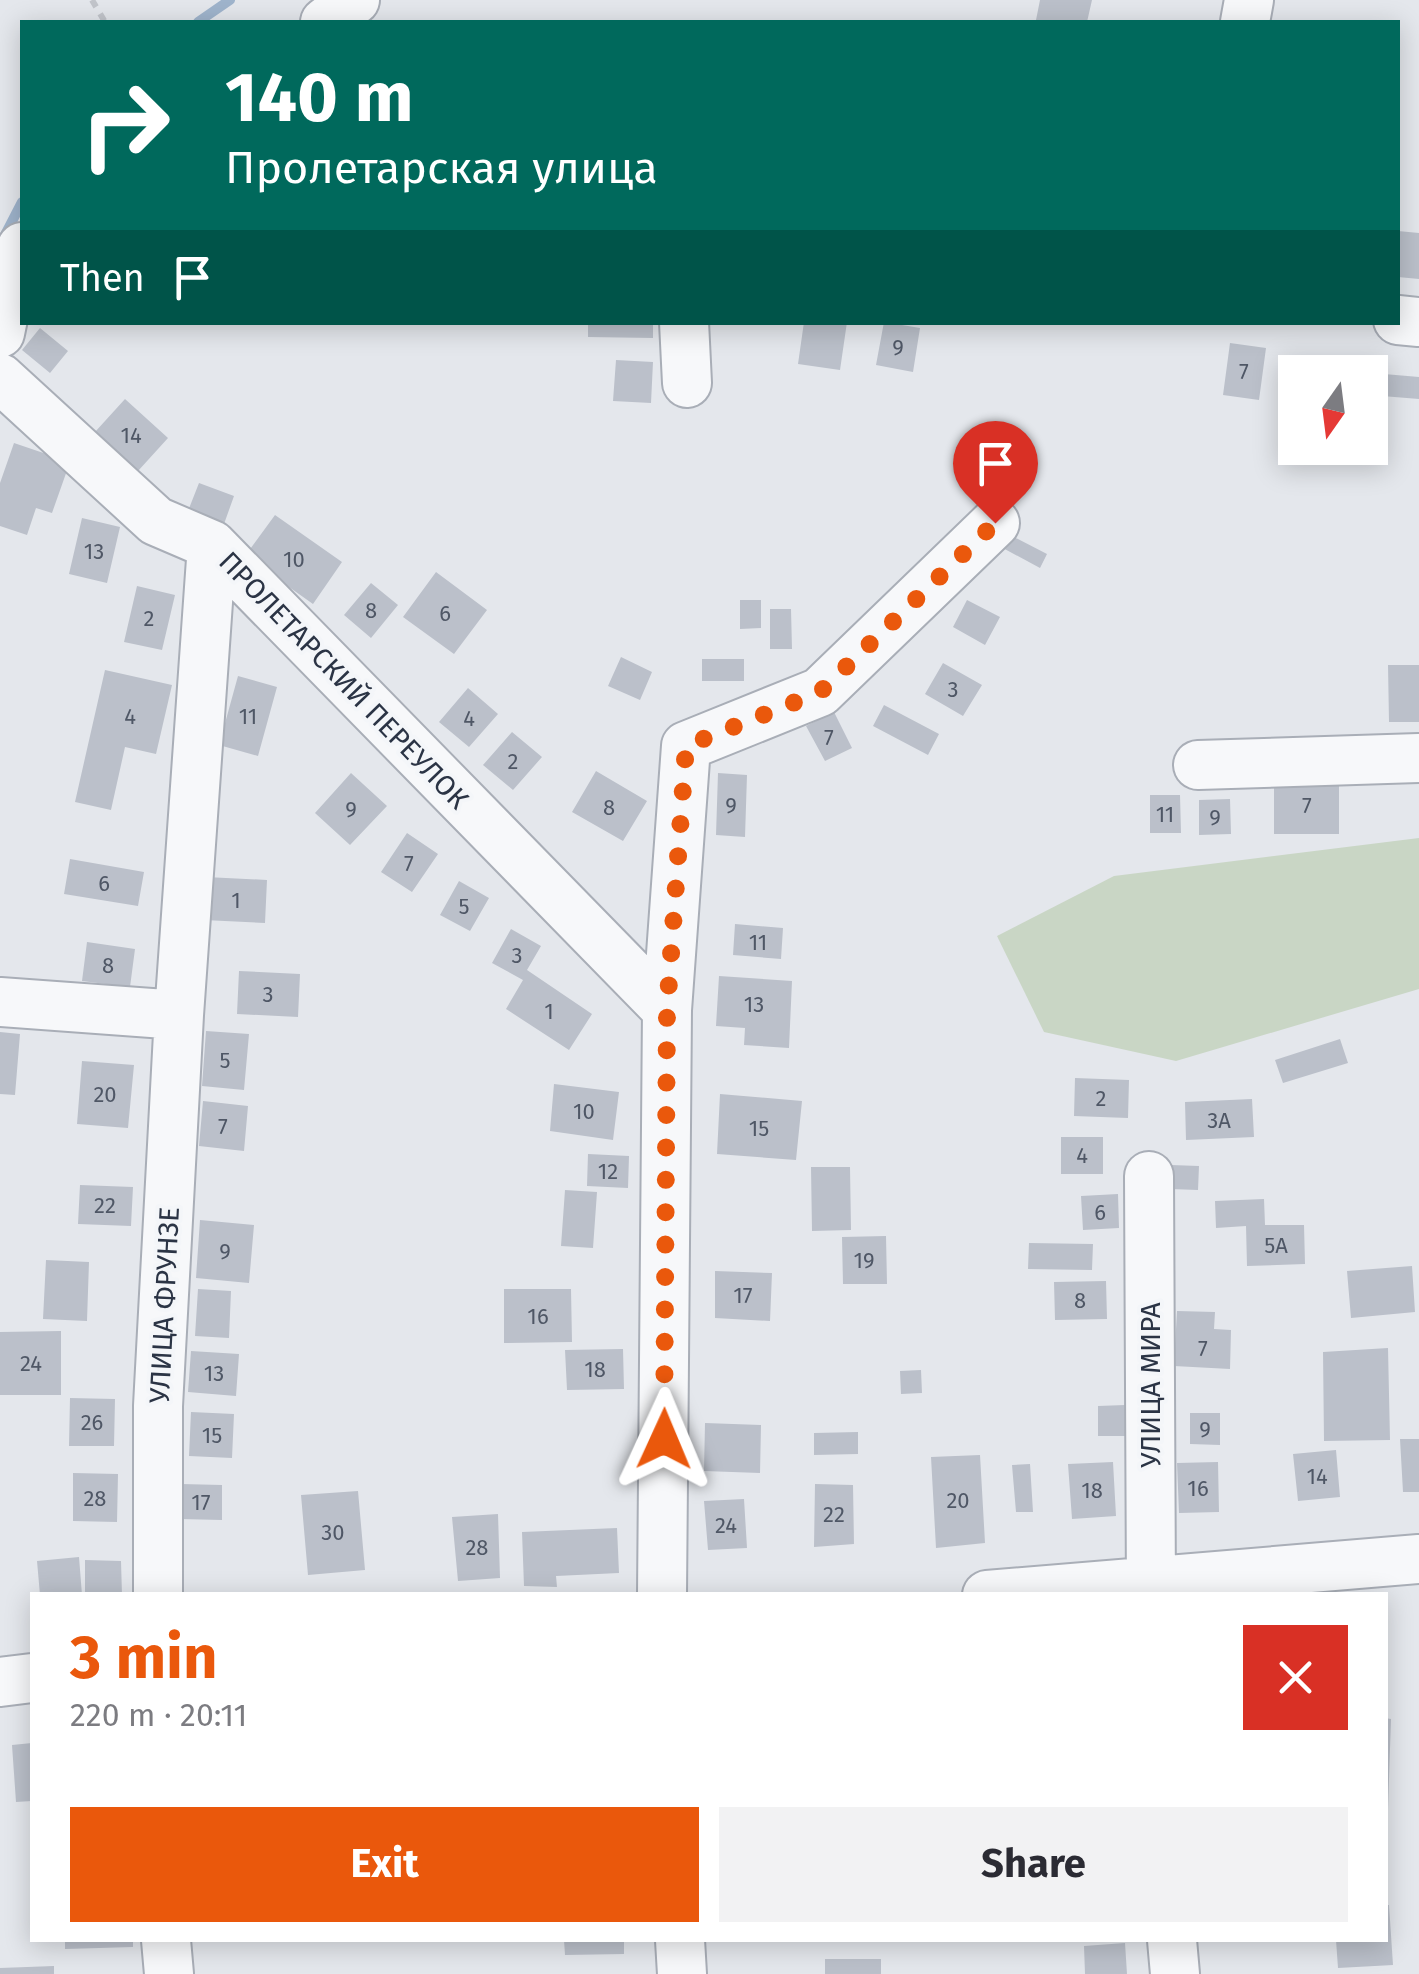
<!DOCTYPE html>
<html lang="en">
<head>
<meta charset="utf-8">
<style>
  body { margin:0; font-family:"Fira Sans",sans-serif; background:#f2f2f3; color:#2b2b33; height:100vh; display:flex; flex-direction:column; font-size:38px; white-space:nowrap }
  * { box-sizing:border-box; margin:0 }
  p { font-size:32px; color:#7c7c81 }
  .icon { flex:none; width:55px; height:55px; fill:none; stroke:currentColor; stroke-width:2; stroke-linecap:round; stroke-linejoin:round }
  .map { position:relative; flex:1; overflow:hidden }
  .panel { position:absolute; left:30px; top:1592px; width:1358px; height:350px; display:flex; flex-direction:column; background:#fff; border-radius:0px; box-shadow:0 5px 25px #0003 }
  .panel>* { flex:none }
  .banner { position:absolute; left:20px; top:20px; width:1380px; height:305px; border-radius:0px; box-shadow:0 5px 25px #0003; background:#00695c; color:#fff; overflow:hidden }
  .needle { width:65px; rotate:194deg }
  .fabs { position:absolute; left:1278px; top:355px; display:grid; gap:20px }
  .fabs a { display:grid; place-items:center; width:110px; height:110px; border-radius:0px; background:#fff; box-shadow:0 5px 25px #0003; font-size:50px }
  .pin { position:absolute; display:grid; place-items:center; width:85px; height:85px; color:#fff; margin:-102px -42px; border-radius:50% 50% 50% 0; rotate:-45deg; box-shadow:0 0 10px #0007 }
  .pin .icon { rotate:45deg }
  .me { position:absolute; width:110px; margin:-55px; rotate:1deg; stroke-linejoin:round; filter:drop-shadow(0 0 8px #0008) }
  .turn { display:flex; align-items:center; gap:35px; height:210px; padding:0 40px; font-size:45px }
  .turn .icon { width:130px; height:130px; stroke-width:2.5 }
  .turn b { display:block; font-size:70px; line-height:85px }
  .then { display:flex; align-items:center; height:95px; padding:0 40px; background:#0003; gap:20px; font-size:38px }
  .round { display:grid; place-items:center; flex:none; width:105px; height:105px; border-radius:0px; background:#f2f2f3 }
  .overview { display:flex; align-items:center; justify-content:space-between; height:170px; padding:0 40px }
  h1 { font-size:60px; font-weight:700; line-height:75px; color:#ea580c }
  .cta { display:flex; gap:20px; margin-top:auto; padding:20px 40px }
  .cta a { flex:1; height:115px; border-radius:0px; background:#ea580c; color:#fff; font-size:40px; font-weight:700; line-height:115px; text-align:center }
  .cta a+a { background:#f2f2f3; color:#2b2b33 }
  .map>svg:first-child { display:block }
</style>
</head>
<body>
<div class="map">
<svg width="1419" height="1974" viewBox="0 0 1419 1974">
  <rect width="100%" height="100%" fill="#e4e7ec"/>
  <path fill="#c9d6c5" d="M1419,838V989L1176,1061L1044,1032L997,936L1114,876Z"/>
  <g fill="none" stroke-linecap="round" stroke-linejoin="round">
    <path stroke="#9fb4cc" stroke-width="10" d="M198,22L230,0
      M4,237L22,202"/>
  </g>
  <path fill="#bbc0ca" d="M1040,0H1092L1087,22L1036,20Z
    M1398,231L1419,233V279L1398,277Z
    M588,322H653V338L588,337Z
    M804,322H847L840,370L798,364Z
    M884,322L920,328L913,372L876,365Z
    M40,328L68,351L50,373L22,350Z
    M1230,343L1266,348L1259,400L1223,395Z
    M616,360L653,362L651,403L613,401Z
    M1304,360L1352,367L1351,372H1302Z
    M1384,374L1419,377V399L1382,396Z
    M125,399L168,438L138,471L95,432Z
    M14,443L70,462L52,513L36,508L27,535L0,526V483Z
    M199,483L234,496L224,524L188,511Z
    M275,515L342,562L313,604L245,556Z
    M82,518L120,527L107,583L69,574Z
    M1008,534L1047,554L1040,568L1001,547Z
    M436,572L487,610L454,654L403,617Z
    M371,583L398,605L371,638L344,615Z
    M137,586L175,595L162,650L124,642Z
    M740,600H761V628L740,629Z
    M967,600L1000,617L985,645L953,627Z
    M770,609H791L792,649H770Z
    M621,657L652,672L640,700L608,686Z
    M702,659H744V681H702Z
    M943,663L982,685L963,716L925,694Z
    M1388,665H1419V722H1389Z
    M105,670L172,685L156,754L125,747L111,810L75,802Z
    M238,676L277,687L258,756L219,745Z
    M468,688L498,714L469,747L439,722Z
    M884,705L939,734L928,755L873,726Z
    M834,712L852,748L825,761L806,726Z
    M512,732L542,757L513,790L483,765Z
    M596,771L647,801L623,841L572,812Z
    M351,773L387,806L350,845L315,813Z
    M718,773L747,775L745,837L716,835Z
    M1274,777H1339V834H1274Z
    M1150,795H1180L1181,833H1150Z
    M1230,799L1231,834L1199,835V800Z
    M407,833L438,854L412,892L381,872Z
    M70,859L144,872L138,906L64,894Z
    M206,877L267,880L265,923L204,920Z
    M459,881L489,898L470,931L440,915Z
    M735,924L783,928L781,959L733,955Z
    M511,929L541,946L527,970L592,1014L569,1050L506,1009L523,980L492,963Z
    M87,942L135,949L130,987L82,981Z
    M239,971L300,974L298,1017L237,1014Z
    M719,976L792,981L789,1048L744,1045L745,1028L716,1026Z
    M206,1031L249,1034L244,1090L202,1086Z
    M0,1032L20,1034L15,1095L0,1094Z
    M1340,1039L1348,1063L1283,1083L1275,1060Z
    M82,1061L134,1065L128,1128L77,1124Z
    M1075,1078L1129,1080L1128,1118L1074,1116Z
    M554,1084L619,1092L613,1140L550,1131Z
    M720,1094L802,1101L796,1160L717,1154Z
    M1252,1099L1254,1137L1186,1140L1185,1102Z
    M203,1101L248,1106L244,1151L199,1146Z
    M1061,1137H1103V1174H1061Z
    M588,1154L629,1156L628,1188L587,1186Z
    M1171,1165L1199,1166L1198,1190L1170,1189Z
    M811,1167H850L851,1230L812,1231Z
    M80,1185L133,1187L131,1226L78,1224Z
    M565,1190L597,1192L593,1248L561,1246Z
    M1118,1194L1119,1228L1083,1230L1081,1196Z
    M1264,1199L1265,1225H1304L1305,1264L1247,1266L1246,1226L1216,1228L1215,1201Z
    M200,1220L254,1225L249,1283L196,1278Z
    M886,1236L887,1284H843L842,1237Z
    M1029,1243L1093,1244L1092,1270L1028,1269Z
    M46,1260L89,1262L87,1321L43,1319Z
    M1412,1266L1415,1312L1351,1318L1347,1271Z
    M715,1271L772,1273L770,1321L715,1318Z
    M1106,1281L1107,1319L1055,1320L1054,1282Z
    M198,1289L231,1291L229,1338L195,1336Z
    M504,1289H571L572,1342L504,1343Z
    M1177,1311L1215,1312L1214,1329L1231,1330L1230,1369L1174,1366Z
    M61,1331V1395H0V1332Z
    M1388,1348L1390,1440L1324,1441L1323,1352Z
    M623,1349L624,1389L567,1390L565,1350Z
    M191,1351L239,1354L236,1396L188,1392Z
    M921,1370L922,1393L901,1394L900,1371Z
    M70,1398L115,1399L114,1446H69Z
    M1125,1405V1436H1098V1406Z
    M191,1412L234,1414L232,1458L189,1456Z
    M1190,1413H1220V1445L1190,1444Z
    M705,1423L761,1425L760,1473L704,1471Z
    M858,1432V1454L814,1455V1433Z
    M1400,1439H1419V1492H1403Z
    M1336,1450L1340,1497L1298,1501L1293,1454Z
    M980,1455L985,1543L936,1548L931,1457Z
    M1113,1462L1116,1516L1072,1519L1068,1464Z
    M1218,1462L1219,1512L1179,1513L1177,1463Z
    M1030,1464L1033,1512H1016L1012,1465Z
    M73,1473L118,1474L117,1522L73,1521Z
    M181,1484L222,1485V1520L180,1519Z
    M815,1484L853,1485L854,1544L814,1547Z
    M358,1491L365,1570L308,1575L301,1495Z
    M744,1499L747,1548L708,1550L704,1501Z
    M498,1514L500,1578L458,1581L452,1517Z
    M617,1528L619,1573L556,1576L557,1587L524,1586L522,1532Z
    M79,1557L82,1595H40L37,1561Z
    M85,1560L121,1561L122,1595H85Z
    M1385,1718L1391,1719L1388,1809H1385Z
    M32,1743V1801L16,1802L12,1745Z
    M1385,1905H1389L1393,1965L1338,1968L1336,1940H1385Z
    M65,1940H133V1947L65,1949Z
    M564,1940H624V1954L565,1955Z
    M1125,1943L1127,1974H1085L1084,1946Z
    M825,1959H881V1974H825Z
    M54,1966V1974H0V1968Z"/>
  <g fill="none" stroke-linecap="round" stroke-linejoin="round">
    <g stroke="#a9aeb7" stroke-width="52">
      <path id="minor" d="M325,22L355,0
        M1245,22L1249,0
        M1398,320L1419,322
        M684,322L687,383
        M0,333L15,260L22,247
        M0,378L156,521L212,545L667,1010
        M1198,765L1419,758
        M0,1002L179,1015
        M1149,1176L1151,1595
        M158,1595V1406L179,1015L212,545
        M662,1595L667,1010L686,746L820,692L995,523
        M987,1595L1419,1559
        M0,1682L32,1678
        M166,1940L169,1974
        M680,1940L682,1974
        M1172,1940L1175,1974"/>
    </g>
    <path stroke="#c2c5cb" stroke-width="6" stroke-dasharray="8 8" stroke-linecap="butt" d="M92,0L105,22"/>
    <use href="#minor" stroke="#f7f8fa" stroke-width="48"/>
  </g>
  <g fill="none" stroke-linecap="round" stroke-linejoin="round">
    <path stroke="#ea580c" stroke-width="18" stroke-dasharray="0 32.4" d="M664,1439L667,1010L686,746L820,692L995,523"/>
  </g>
  <g text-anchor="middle" stroke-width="8" stroke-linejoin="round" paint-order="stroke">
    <g font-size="22" fill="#4f5766">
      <text x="898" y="355">9</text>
      <text x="1244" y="379">7</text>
      <text x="131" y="443">14</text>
      <text x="94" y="559">13</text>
      <text x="294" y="567">10</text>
      <text x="371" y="618">8</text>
      <text x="445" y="621">6</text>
      <text x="149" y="626">2</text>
      <text x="953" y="697">3</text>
      <text x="130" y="724">4</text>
      <text x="248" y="724">11</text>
      <text x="469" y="726">4</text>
      <text x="829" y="745">7</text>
      <text x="513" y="769">2</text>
      <text x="731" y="813">9</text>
      <text x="1307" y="813">7</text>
      <text x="609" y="815">8</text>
      <text x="351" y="817">9</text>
      <text x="1165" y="822">11</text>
      <text x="1215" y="825">9</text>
      <text x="409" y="871">7</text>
      <text x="104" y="891">6</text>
      <text x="236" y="908">1</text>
      <text x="464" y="914">5</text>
      <text x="758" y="950">11</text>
      <text x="517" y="963">3</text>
      <text x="108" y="973">8</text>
      <text x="268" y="1002">3</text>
      <text x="754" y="1012">13</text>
      <text x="549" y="1019">1</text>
      <text x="225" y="1068">5</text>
      <text x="105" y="1102">20</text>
      <text x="1101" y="1106">2</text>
      <text x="584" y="1119">10</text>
      <text x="1219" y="1128">3А</text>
      <text x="223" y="1134">7</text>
      <text x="759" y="1136">15</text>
      <text x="1082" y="1163">4</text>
      <text x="608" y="1179">12</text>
      <text x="105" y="1213">22</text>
      <text x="1100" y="1220">6</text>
      <text x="1276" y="1253">5А</text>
      <text x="225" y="1259">9</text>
      <text x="864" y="1268">19</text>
      <text x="743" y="1303">17</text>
      <text x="1080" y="1308">8</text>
      <text x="538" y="1324">16</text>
      <text x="1203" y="1356">7</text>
      <text x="31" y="1371">24</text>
      <text x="595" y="1377">18</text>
      <text x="214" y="1381">13</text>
      <text x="92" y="1430">26</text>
      <text x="1205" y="1437">9</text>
      <text x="212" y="1443">15</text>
      <text x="1317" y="1484">14</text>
      <text x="1198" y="1496">16</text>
      <text x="1092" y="1498">18</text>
      <text x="95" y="1506">28</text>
      <text x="958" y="1508">20</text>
      <text x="201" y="1510">17</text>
      <text x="834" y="1522">22</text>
      <text x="726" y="1533">24</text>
      <text x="333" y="1540">30</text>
      <text x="477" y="1555">28</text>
    </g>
    <g font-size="28" fill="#2b3445" stroke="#f4f6f9">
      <text transform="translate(344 680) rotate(46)" y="10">ПРОЛЕТАРСКИЙ ПЕРЕУЛОК</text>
      <text transform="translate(164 1305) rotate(-87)" y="10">УЛИЦА ФРУНЗЕ</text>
      <text transform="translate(1150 1385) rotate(-90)" y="10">УЛИЦА МИРА</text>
    </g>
  </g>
</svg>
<div class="fabs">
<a><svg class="needle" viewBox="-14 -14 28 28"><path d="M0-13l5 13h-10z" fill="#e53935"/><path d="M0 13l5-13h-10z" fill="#7c7c81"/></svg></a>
</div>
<div class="pin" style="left:995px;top:523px;background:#d93025"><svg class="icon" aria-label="arrive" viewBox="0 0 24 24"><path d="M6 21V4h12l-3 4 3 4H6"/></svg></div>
<svg class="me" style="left:664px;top:1439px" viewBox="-20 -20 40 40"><path d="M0-17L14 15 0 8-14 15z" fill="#ea580c" stroke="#fff" stroke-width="4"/></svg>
<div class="banner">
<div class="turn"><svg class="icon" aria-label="right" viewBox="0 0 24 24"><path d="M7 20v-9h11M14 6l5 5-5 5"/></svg><div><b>140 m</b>Пролетарская улица</div></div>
<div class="then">Then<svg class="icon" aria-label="arrive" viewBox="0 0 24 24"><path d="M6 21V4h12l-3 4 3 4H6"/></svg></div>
</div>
<section class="panel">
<div class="overview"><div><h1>3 min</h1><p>220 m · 20:11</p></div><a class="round" style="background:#d93025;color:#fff"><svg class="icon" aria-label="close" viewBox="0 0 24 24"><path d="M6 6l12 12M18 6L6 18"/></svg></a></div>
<div class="cta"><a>Exit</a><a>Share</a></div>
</section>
</div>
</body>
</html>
